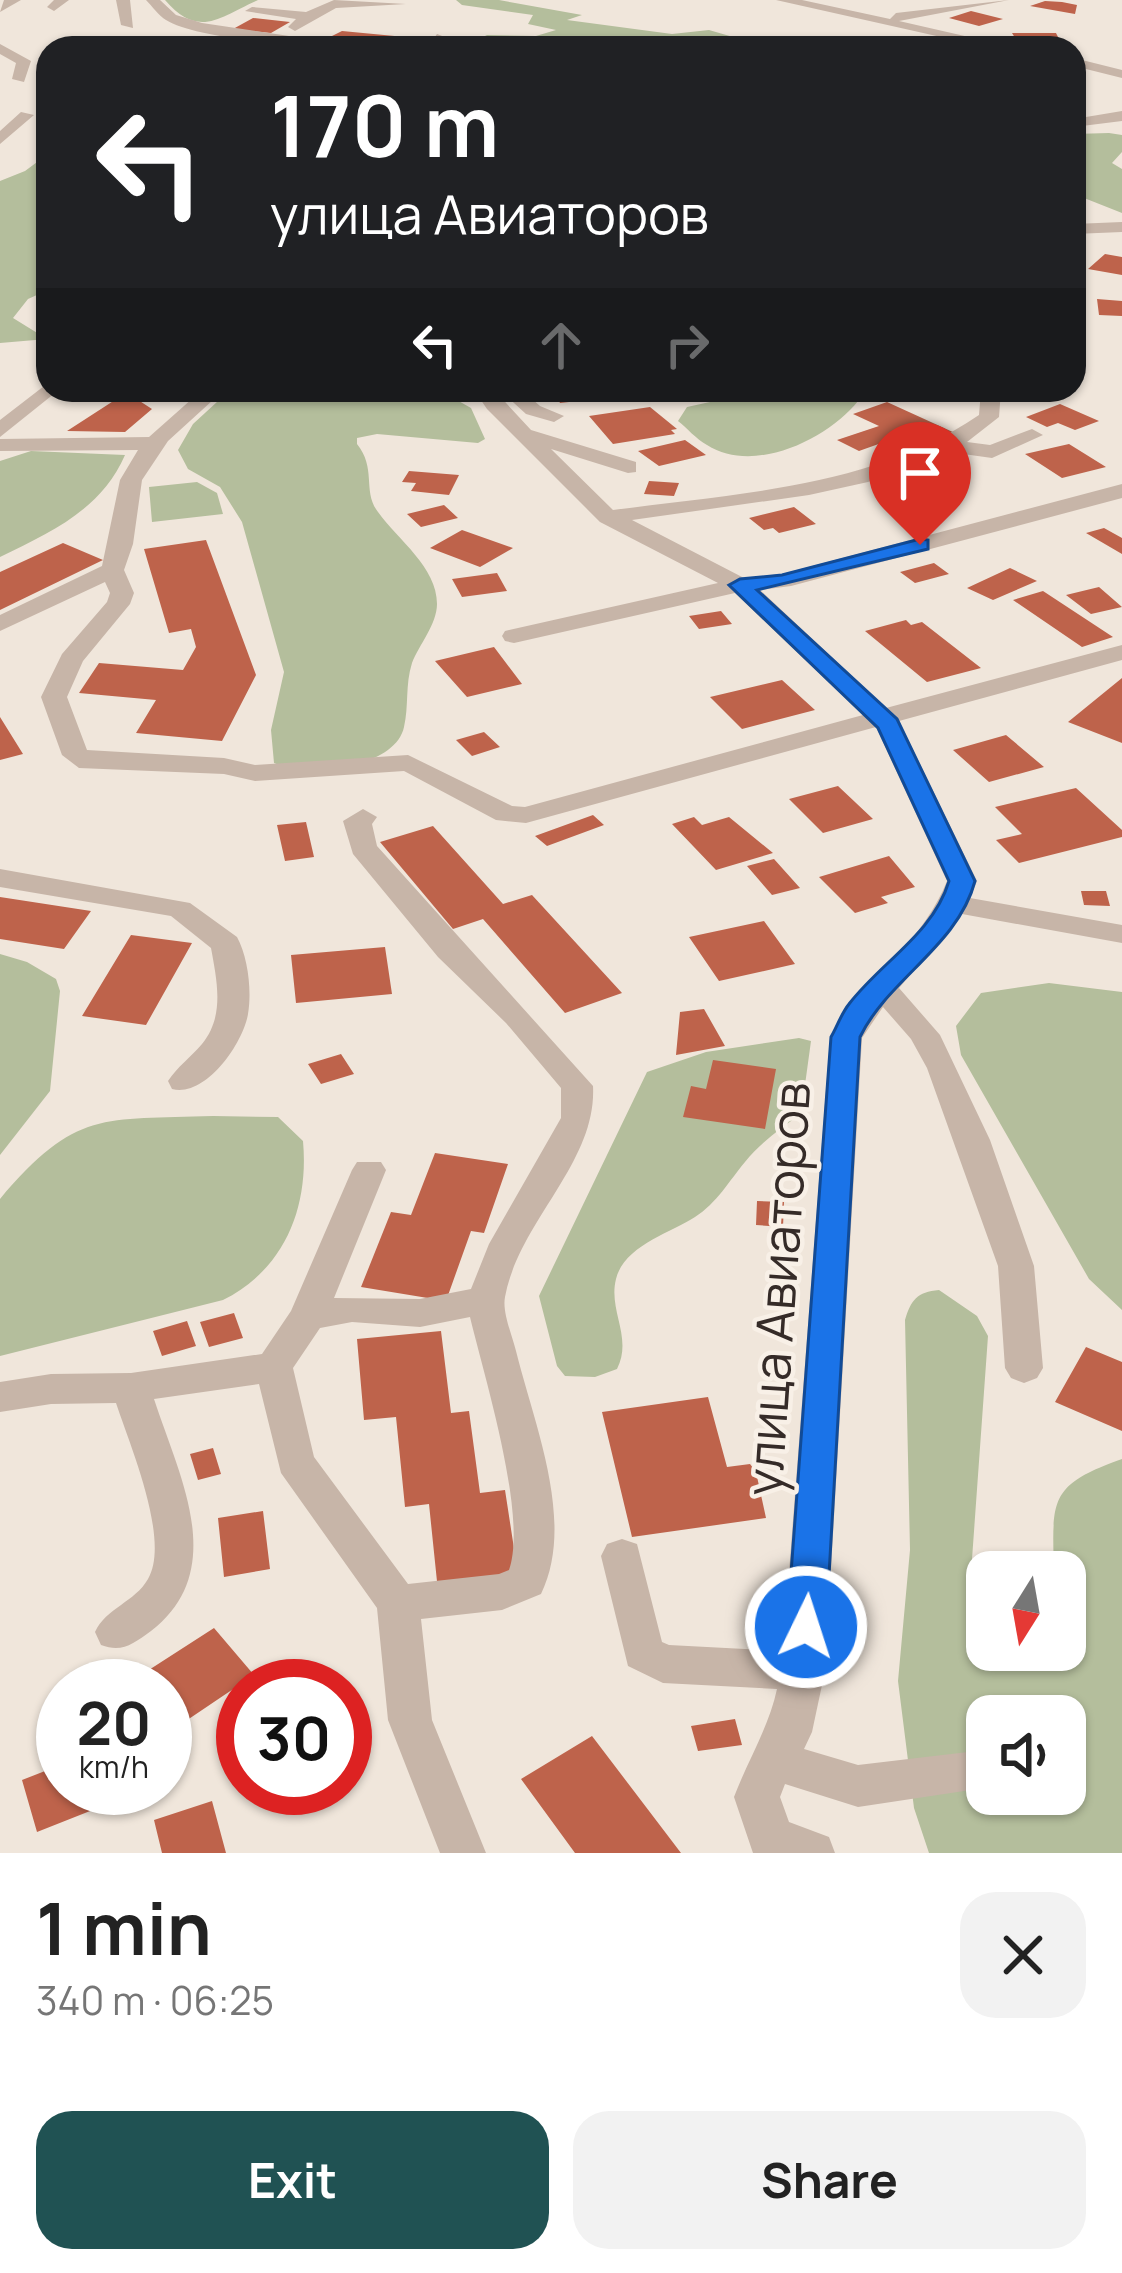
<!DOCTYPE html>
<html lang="en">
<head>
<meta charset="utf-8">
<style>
  body { margin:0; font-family:Manrope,sans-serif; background:#f2f2f2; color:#222; height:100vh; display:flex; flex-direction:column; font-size:45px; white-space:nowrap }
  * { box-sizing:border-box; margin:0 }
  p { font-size:39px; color:#767676 }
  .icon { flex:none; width:66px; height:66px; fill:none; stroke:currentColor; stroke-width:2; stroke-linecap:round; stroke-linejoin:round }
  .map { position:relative; height:1853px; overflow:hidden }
  .details { display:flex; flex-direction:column; background:#fff; flex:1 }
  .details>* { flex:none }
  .hud { position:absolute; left:36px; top:36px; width:1050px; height:366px; border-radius:36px; box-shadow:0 3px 9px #0004; background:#202124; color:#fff; overflow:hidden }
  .needle { width:78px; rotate:191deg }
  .tools { position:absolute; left:966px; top:1551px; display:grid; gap:24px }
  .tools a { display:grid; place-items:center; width:120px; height:120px; border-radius:24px; background:#fff; box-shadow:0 3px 9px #0004; font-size:60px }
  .speed { position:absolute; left:36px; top:1659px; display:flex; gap:24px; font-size:60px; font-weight:700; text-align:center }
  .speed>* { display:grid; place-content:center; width:156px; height:156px; border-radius:50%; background:#fff; box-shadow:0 3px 9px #0004; line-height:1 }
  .speed small { font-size:30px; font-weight:400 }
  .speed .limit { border:18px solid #d22; background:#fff; color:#111 }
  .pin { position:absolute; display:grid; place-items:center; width:102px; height:102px; color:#fff; margin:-123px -51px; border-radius:50% 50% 50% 0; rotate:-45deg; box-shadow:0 0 12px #0007 }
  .pin .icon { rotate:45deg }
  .me { position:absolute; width:132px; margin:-66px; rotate:4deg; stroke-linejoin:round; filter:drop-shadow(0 0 9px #0008) }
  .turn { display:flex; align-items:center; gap:42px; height:252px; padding:0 36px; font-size:54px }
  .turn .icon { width:156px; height:156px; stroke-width:2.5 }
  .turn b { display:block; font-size:84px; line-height:102px }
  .lanes { display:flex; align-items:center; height:114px; padding:0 36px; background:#0003; justify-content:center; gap:60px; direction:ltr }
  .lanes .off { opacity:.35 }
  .round { display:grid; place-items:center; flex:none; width:126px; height:126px; border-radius:36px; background:#f2f2f2 }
  .headline { display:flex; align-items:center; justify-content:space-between; height:204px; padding:0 36px }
  h1 { font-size:72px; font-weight:700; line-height:90px }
  .primary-button { display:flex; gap:24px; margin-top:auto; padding:24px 36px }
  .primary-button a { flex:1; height:138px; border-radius:36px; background:#205253; color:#fff; font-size:48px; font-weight:700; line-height:138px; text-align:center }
  .primary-button a+a { background:#f2f2f2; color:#222 }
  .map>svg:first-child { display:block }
</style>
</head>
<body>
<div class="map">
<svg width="1122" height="1853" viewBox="0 0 1122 1853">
  <rect width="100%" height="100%" fill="#f0e6db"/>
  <path fill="#b4be9c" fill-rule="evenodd" d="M165,0H258C221,16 199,40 165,0Z
    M456,0H499L582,15L567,20L672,34L709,30L771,48H556L509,43L461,48L487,35L536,36L556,30L528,24L533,15L462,5Z
    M1109,133L1122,135V152L1112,163L1122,169V213L1074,194V134Z
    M48,154V290L28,299L13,318L47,339L0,343V181L25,171Z
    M230,390H439L471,408L485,439L478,443L377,434L357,438V444C377,469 362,491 378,512C398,540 437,567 437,604C437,624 419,645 412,663C405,685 409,706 404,727C395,769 306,778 274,763L271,730L284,672L242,522L220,487L188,469L178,450L193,424Z
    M765,390H845L858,401C828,439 754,475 707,445C696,439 687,428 678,421L687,407Z
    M31,451L125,455C101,510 51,532 0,557V461Z
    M197,482L217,493L223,514L152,522L149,487Z
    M0,954L27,962L56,979L60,991L50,1091L0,1155Z
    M1049,983L1122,992V1310L1089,1279L961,1055L956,1026L981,993Z
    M799,1038L811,1041L801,1114C781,1128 760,1143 745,1162C729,1181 717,1203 695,1217C670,1233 624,1246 616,1279C608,1311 633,1337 617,1369L595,1377L565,1376L557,1366L539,1296L647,1072L706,1052Z
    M213,1116L278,1117L303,1141C309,1207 285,1269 223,1300L0,1356V1199C76,1109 103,1120 213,1116Z
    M939,1290L977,1316L988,1336L970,1587L987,1609V1650H1065V1572H1054C1052,1499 1049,1485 1122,1459V1853H929L914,1808L898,1681L910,1550L905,1320C911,1300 917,1292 939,1290ZM987,1716H1065V1794H987Z"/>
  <path fill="#be634b" d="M1045,1L1062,2L1077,5L1075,14L1030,6Z
    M971,11L1003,19L979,26L949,18Z
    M253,18L290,22L271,33L233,29Z
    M342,31L405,37L426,41L410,48L326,39Z
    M1012,33H1056L1060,41H1017Z
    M1105,254L1122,257V275L1088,269Z
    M1097,299L1122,301V316L1099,315Z
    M553,390H600L605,398L560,403Z
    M118,398H135L152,409L125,432L67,431Z
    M887,402L955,433L921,446L901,436L859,451L837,440L879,426L853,414Z
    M1060,404L1099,421L1075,430L1058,423L1047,427L1026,417Z
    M650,407L677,429L671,430L675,434L613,444L589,416Z
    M685,440L706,455L659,466L638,451Z
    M1069,444L1106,467L1062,478L1025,454Z
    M409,471L459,475L449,495L411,491L416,483L402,482Z
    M649,481L679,483L674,496L644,494Z
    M444,505L458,518L421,527L407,514Z
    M794,507L816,524L779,533L773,528L764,530L749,518Z
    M1104,528L1122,538V554L1086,533Z
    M462,530L513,548L480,567L430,548Z
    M206,540L256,675L222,741L136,733L156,700L79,693L99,663L183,670L196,647L191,629L169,633L144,549Z
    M63,543L103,560L0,610V572Z
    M934,563L949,574L915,583L900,572Z
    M1010,568L1037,581L993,600L967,588Z
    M497,573L507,591L462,597L452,579Z
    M1099,587L1122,607L1091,614L1066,595Z
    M1043,591L1113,637L1082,647L1013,600Z
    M721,611L732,624L699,629L689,616Z
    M906,620L911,625L922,622L981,668L927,682L865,631Z
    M494,647L522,684L467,697L435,661Z
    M1122,678V743L1068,722Z
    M782,680L815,710L742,729L710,697Z
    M0,717L23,754L0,760Z
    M484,732L500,747L472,756L456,740Z
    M1006,735L1044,767L989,782L953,750Z
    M838,786L873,819L823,833L789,799Z
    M1076,788L1122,830V837L1019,863L996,840L1022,834L995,807Z
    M593,815L604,825L547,846L535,836Z
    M694,817L702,825L729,817L773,853L716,870L672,824Z
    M306,822L314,857L285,861L277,825Z
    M433,826L503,904L532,895L622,993L565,1013L483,919L453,929L380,842Z
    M889,856L915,887L881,897L888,903L855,913L819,877Z
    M774,859L800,888L772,895L747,866Z
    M1081,891H1106L1110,906L1084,905Z
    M0,897L91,911L64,949L0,939Z
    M764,921L795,964L719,981L689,937Z
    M131,935L192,943L146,1025L82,1016Z
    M385,947L392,994L296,1003L291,955Z
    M704,1009L725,1046L676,1055L680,1012Z
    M341,1054L354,1074L321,1084L308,1064Z
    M713,1060L776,1069L765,1129L683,1117L691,1086L706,1089Z
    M435,1153L508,1164L484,1233L471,1231L446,1301L361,1287L391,1212L411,1215Z
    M757,1201L784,1202L783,1227L756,1225Z
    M234,1313L243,1338L209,1347L200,1322Z
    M187,1321L196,1346L162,1356L153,1331Z
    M441,1331L451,1413L469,1411L480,1493L505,1490L519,1581L438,1591L429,1504L405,1507L396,1417L364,1420L357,1339Z
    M1086,1347L1122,1362V1431L1055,1402Z
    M708,1397L727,1467L750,1464L756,1472L766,1518L632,1537L602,1412Z
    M213,1448L221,1474L198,1480L190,1454Z
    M263,1511L270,1569L224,1577L218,1518Z
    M214,1628L254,1675L165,1735V1686H124Z
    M735,1719L742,1745L698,1751L691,1726Z
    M592,1736L681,1853H575L521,1779Z
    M63,1764V1788H126L128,1796L37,1832L22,1780Z
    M212,1801L226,1853H162L154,1820Z"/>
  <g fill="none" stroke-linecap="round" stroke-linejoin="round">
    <path fill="#c7b5a8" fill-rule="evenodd" d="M4,0H21L0,12Z
      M54,0H69L54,11L47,7Z
      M116,0H130L133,28L121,25Z
      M146,0H160L176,15L202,23L369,48C327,48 199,41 166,20C159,16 152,6 146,0Z
      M334,0L406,4L336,8L295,31L288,27L296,19L245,11L252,7L306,12Z
      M776,0H802L890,19L896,13L1009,0L899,21L1017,48H990Z
      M437,34L455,41L456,48H442L432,41Z
      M0,44L31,61L24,82L12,79L16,63L0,54Z
      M1074,58L1122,70V78L1074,66Z
      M1122,111V121L1074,127V119Z
      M21,112L34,115L0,144V131Z
      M1122,222V232L1074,234V224Z
      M48,383V390H57L55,393L0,437V420Z
      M202,390H224L168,441L142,480L133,544L124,570L134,593L130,604L83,661L67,697L87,750L224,758L255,765L408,755L512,806L525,807L863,715L735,593L514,643L505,641L502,636L505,631L718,583L600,522L487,409L474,390H494L531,430L636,462V472L628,473L551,449L613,510C738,493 872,488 979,415L981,390H1001L999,417L967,442L990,445L1032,429L1043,435L992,458L949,452L868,482L809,495L632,520L744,578L782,574L1122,484V498L791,586L760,590L886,708L1122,645V660L899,721L977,881L970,898L1122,925V943L962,914L899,988L940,1035L990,1140L1034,1266L1043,1368L1037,1378L1024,1383L1011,1378L1005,1368L998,1266L927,1068L911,1039L883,1007L862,1038L825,1671L812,1732L804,1749L858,1765L968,1752L984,1758V1788L858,1807L785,1784L780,1797L789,1822L829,1837L835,1853H753L734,1797C748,1760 769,1727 777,1689L663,1683L628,1666L601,1556L607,1544L622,1539L637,1544L662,1642L669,1645L783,1651L830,1038C864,981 922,944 947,881L876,727L526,823L496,820L404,771L255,781L224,774L79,768L62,755L41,697L62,654L107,602L110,593L105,582L0,631V615L102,566L120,480L138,450L0,451V439L149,437Z
      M500,390H522L540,406L564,416L554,422L526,414Z
      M363,809L377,817L372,824L377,846L593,1086C597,1163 519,1221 505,1297C502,1312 512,1335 516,1351C534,1424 576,1522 541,1594L502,1610L421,1619L432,1720L486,1853H440L388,1720L377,1608L281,1473L259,1384L154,1399C179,1476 230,1570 151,1631C133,1644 122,1653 101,1645L95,1632C106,1608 135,1602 148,1579C171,1540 129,1443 116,1403L51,1404L0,1412V1382L51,1374L131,1373L262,1354L291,1311L352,1170L357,1162H381L386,1170L334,1298L420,1299L471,1289L489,1244L561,1118V1088L506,1023L438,957L353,854L343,821ZM470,1317C484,1376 528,1516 509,1570L499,1574L408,1584L314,1457L293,1368L320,1328L352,1322L420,1327Z
      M0,869L190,903L237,937C248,957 252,991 248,1014C243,1044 205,1098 172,1089L168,1081C177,1067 191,1057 202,1044C225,1016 217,981 211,948L171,916L0,887Z"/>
  </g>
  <path fill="#1a73e8" stroke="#114b97" stroke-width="3" d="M920,539L928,540V549L757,590L897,719L975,881C958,946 888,979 860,1037L826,1627L820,1638L806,1643L793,1638L787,1627L831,1037C837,1027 841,1014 849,1004C881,962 933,934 949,881L878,728L729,585L740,579L782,575Z"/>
  <g text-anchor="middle" stroke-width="9" stroke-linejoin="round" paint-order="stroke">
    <g font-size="51" fill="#352b28" stroke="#f8f0e7">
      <text transform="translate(778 1289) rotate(-86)" y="18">улица Авиаторов</text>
    </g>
  </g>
</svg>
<div class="tools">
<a><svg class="needle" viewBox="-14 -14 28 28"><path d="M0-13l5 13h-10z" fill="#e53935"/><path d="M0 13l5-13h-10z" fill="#767676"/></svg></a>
<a><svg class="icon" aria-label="sound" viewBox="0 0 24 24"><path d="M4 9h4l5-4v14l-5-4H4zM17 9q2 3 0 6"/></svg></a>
</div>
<div class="speed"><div>20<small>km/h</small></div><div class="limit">30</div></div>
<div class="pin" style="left:920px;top:545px;background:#d93025"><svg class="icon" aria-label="arrive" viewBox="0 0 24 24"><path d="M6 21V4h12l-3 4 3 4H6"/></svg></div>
<svg class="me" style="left:806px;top:1627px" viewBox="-20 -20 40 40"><circle r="17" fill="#1a73e8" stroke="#fff" stroke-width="3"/><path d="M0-11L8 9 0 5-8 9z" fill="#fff"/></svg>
<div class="hud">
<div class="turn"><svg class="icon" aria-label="left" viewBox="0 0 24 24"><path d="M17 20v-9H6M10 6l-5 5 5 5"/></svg><div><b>170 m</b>улица Авиаторов</div></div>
<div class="lanes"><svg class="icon" aria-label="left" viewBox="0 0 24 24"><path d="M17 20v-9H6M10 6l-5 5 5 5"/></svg><svg class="icon off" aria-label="ahead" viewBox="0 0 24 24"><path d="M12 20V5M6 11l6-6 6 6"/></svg><svg class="icon off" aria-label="right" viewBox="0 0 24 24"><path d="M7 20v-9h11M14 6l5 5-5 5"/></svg></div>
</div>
</div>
<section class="details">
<div class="headline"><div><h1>1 min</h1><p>340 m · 06:25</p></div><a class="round"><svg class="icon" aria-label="close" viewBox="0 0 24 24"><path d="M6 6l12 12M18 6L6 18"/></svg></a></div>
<div class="primary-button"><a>Exit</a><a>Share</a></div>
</section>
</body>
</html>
